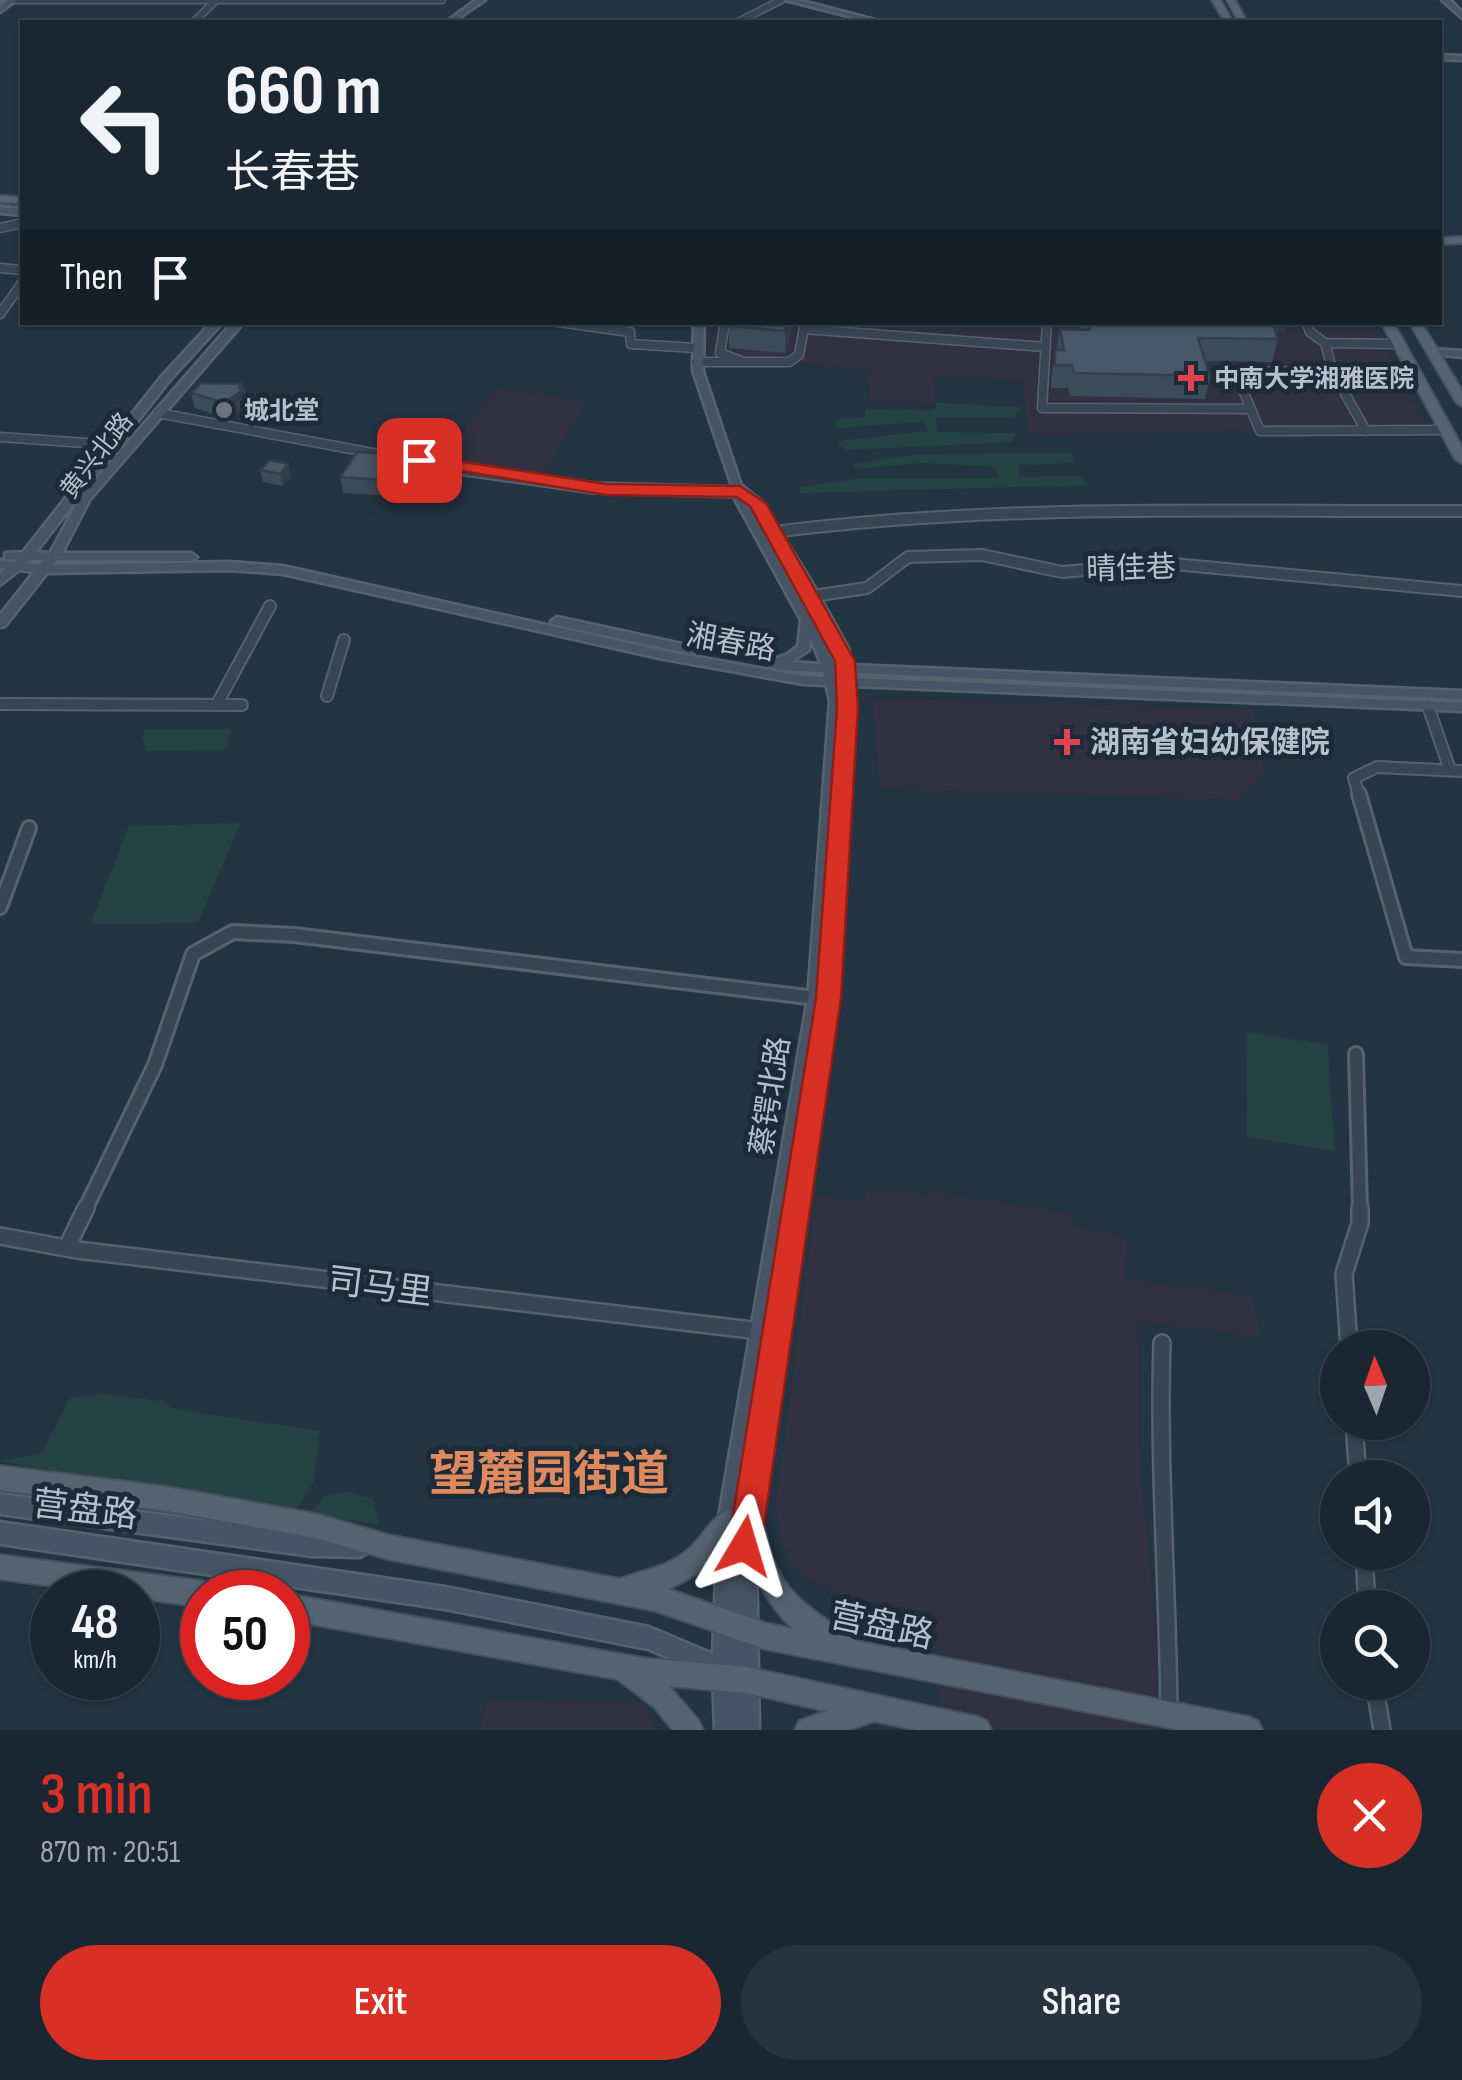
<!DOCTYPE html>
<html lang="en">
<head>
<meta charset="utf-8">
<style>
  body { margin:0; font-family:"Sofia Sans Condensed","Noto Sans SC",sans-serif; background:#27333e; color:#f1f3f6; height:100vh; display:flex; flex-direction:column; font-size:38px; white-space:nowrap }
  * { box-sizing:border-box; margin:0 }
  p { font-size:32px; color:#9fa5ac }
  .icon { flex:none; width:55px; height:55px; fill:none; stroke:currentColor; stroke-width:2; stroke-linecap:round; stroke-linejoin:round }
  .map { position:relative; height:1730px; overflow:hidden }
  .details { display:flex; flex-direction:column; background:#1a2732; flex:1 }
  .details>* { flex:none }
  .top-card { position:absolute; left:20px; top:20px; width:1422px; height:305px; border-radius:0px; box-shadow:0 2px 8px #0004,0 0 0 2px #38444d; background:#1a2732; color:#f1f3f6; overflow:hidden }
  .needle { width:65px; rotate:358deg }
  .controls { position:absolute; left:1320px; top:1330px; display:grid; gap:20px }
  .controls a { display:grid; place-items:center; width:110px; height:110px; border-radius:50%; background:#1a2732; box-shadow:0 2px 8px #0004,0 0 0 2px #38444d; font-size:50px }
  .speed { position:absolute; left:30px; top:1570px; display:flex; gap:20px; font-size:50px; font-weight:700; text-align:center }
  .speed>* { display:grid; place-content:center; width:130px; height:130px; border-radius:50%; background:#1a2732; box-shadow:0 2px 8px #0004,0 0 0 2px #38444d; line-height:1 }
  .speed small { font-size:25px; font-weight:400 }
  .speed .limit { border:15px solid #d22; background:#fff; color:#111 }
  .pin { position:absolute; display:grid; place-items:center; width:85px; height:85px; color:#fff; margin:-42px; border-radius:20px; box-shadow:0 5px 15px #0006 }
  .me { position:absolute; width:110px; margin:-55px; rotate:7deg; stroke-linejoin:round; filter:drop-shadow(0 0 8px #0008) }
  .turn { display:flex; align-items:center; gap:35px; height:210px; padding:0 40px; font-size:45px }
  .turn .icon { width:130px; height:130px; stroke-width:2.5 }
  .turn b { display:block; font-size:70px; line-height:85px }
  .then { display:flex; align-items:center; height:95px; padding:0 40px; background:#0003; gap:20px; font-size:38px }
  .round { display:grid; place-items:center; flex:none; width:105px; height:105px; border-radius:52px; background:#27333e }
  .overview { display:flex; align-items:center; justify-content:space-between; height:170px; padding:0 40px }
  h1 { font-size:60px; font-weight:600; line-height:75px; color:#d93025 }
  .button { display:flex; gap:20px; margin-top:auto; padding:20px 40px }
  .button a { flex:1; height:115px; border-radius:60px; background:#d93025; color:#fff; font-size:40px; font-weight:600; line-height:115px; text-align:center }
  .button a+a { background:#27333e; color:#f1f3f6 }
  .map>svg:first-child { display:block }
</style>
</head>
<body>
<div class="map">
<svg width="1462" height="1730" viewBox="0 0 1462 1730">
  <rect width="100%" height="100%" fill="#233443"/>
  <path fill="#313142" d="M717,323H1372L1428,428L1028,435L1023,382L934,374L935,404L870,402L868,372L793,361L706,358Z
    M497,388L587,400L541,477L441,457Z
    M872,698L1253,709L1265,774L1239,800L880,789Z
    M867,1188L928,1195L929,1191L1072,1214L1073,1224L1127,1238L1125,1279L1252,1295L1260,1337L1138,1322L1139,1458L1155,1614L1158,1730H942L935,1614L840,1595L814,1583L795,1567L782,1544L775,1506L817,1195L864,1200Z
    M488,1700L645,1702L656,1730H479Z"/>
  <path fill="#264343" d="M936,403L1022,407L1014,418H936L937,432L1016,433L1012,442L845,450L837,441L928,431L923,422L837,428L836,419L865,417V409L934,411Z
    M1016,453H1071L1076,463L1019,465V477L1080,476L1090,485L800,493V487L864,478H998L995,467L924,463L856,469L853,464L918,454Z
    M145,729H230L227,750L147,751L142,737Z
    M241,823L198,923L90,924L129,826Z
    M1246,1032L1328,1045L1334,1151L1247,1137Z
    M103,1394L163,1401L173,1409L320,1431L314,1481L293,1515L0,1461L42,1453L70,1398Z
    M350,1492L373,1499L380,1525L310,1514L328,1494Z"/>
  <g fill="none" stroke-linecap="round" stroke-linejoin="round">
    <path stroke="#394958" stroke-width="10" stroke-dasharray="10 5" stroke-linecap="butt" d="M0,206H22"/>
    <path stroke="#394958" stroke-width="11" stroke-dasharray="11 6" stroke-linecap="butt" d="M0,206H22"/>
    <g stroke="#56636f" stroke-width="9">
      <path id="street-far4" d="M12,0H442
        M194,22L216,0
        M738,22L781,0"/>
    </g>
    <g stroke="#56636f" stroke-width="11">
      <path id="street-far3" d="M0,228L22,223
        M0,268L22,270
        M0,314L22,283
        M558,322L630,332L631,344L696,348
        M725,322L720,353L741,361
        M1047,322L1042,408L1251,409
        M1306,322L1310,332L1325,343L1333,372L1366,431
        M804,329L1046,347
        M1325,343L1398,344
        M696,362H789L799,355L805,322
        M1333,372L1235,371L1260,431L1447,430
        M158,413L453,468
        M0,437L114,445"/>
    </g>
    <g stroke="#56636f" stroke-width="14">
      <path id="street-far2" d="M439,466L594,488L741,492
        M774,532C1003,503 1232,512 1462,511
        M813,596L867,588L908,557L982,555L1062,572L1163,563L1462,591
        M327,696L344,640
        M0,704L242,705
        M217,704L270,606
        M1428,706L1450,770
        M1359,796L1354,778L1377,767L1462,771"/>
    </g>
    <g stroke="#56636f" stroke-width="18">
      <path id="street-far1" d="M1359,794L1406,957L1462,960
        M0,907L29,828
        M1356,1054L1360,1210
        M85,1210L155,1065L193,954L233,932L294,935L816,998"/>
    </g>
    <g stroke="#56636f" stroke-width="20">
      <path id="street" d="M0,1236L77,1250L760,1331
        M67,1247L86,1208
        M1162,1343C1158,1467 1168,1591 1169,1715
        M1349,1348L1344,1274L1360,1223V1208
        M1354,1422L1358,1478
        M1364,1552L1367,1608
        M1374,1682L1382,1730"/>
    </g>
    <g stroke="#56636f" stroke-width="5">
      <path id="secondary" d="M8,0H16L0,12V6Z
        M476,0H485L453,22H446Z
        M785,0H798L883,22H872Z
        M1442,0H1450L1462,12V18Z
        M1440,55L1462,56V60L1440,59Z
        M0,207L22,209V215L0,213Z
        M212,322H223L169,381L36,552L50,553L81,496L233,322H244L90,499L62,553H191L197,557L191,561L57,560L53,565L230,562L283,566L659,650L803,676L824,677L823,672L778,670L767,663L769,660L786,655L798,646L801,620L731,492L733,489L693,371L694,322H704L703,371L741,485L761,501L809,578L848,648L852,665L1462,691V699L853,673V678L1462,703V711L853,686L836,998L756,1545L759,1730H715L713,1677L648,1649L445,1609L0,1544V1522L445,1587L649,1627L713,1654L718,1522L808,998L830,700L826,685L803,684L659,658L283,574L230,570L47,573L5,626L0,627V615L34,572L19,570L0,585V574L6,568H0V560L13,562L16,560L5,559V553L23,552L161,377ZM748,502L797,578L834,648L839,664H834L830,648ZM30,560H44L40,565L26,563ZM811,639L821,664L791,662L809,650Z
        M1435,349L1462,351V357L1431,354V350Z
        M557,617L691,646L698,650L691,654L552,624L551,621Z
        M0,1494L311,1534L360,1535L367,1539L371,1546L367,1553L360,1557L311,1556L0,1514Z"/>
    </g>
    <g stroke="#45515e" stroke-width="4">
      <path id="primary" d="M0,0H8L0,6Z
        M1212,0H1220L1233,22H1225Z
        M1227,0H1235L1247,22H1239Z
        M0,196L22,197V203L0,202Z
        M1462,237V243L1440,244V238Z
        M1381,322H1393L1462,447V463L1455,459Z
        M1409,322H1421L1462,391V406L1456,402Z
        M0,1466L168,1487L316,1514L388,1535L620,1579C646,1568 665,1569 688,1550C702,1538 712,1516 728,1510L736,1513L739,1502L748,1499L757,1502C764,1520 765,1539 772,1557C789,1602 822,1614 856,1641L1249,1717L1258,1721L1262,1730H1181L765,1649L656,1611L388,1559L316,1538L168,1511L0,1490ZM739,1526C747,1565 764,1601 793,1629L765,1623L668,1589C698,1576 724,1556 739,1526Z
        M0,1555L202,1581L211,1585L214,1592H202V1607L138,1598V1592H97L0,1579Z
        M288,1594L642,1658L746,1667L978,1717L987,1721L991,1730H917L874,1721L848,1730H795L799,1721L827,1711L746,1693L669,1686L699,1721L703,1730H673L654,1707L617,1679L288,1620Z"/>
    </g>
    <use href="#street-far4" stroke="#384552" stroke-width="6"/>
    <use href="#street-far3" stroke="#384552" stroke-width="8"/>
    <use href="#street-far2" stroke="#384552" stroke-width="10"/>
    <use href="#street-far1" stroke="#384552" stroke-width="12"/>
    <use href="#street" stroke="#384552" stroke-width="15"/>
    <use href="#secondary" fill="#465465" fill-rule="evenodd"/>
    <use href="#primary" fill="#566472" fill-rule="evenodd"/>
  </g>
  <path fill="#3d4c5a" d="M729,322H794L785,353L729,348Z
    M1079,322H1288L1286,330L1275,332L1278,339L1272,362L1206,361L1210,376L1205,399L1070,396L1068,388H1051L1052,372L1060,329L1081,330Z
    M244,389L248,404L229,419L195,408L191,393Z
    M421,456L426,477L413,497L343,493L340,477Z
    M288,464L291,476L283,486L263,482L260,470Z"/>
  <path fill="#323e4a" d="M788,322H794L785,353V331Z
    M1265,322H1288L1286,330L1262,335Z
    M242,384L248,404L229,419L225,403Z
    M421,456L426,477L413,497L411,482Z
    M288,464L291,476L283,486L280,474Z"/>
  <path fill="#475869" stroke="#323e4a" stroke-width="2.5" d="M729,322H788L785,331L729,326Z
    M1089,322H1272L1278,339L1198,338L1210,376L1074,373L1072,365H1055V350H1064L1060,329L1090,330Z
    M201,383L242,384L239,388L244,389L225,403L191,393Z
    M357,452L421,456L419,460L424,461L411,482L340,477Z
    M270,460L288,464L280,474L260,470Z"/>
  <path fill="#d93025" stroke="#8d1f18" stroke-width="2.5" d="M419,455L606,484L740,486L766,503L855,661L858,708L841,998L761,1546L756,1557L744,1562L733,1557L728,1546L816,998L837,708L835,661L750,506L737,497L606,495L413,463L411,460Z"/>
  <g fill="#e0444e" stroke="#1d2a37" stroke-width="4">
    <path d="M1186 363h10v10h10v10h-10v10h-10v-10h-10v-10h10z"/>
    <path d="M1062 727h10v10h10v10h-10v10h-10v-10h-10v-10h10z"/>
  </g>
  <circle fill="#6b7280" stroke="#1d2a37" stroke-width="4" cx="224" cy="410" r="10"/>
  <g text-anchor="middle" stroke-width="10" stroke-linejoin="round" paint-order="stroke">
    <g font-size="25" font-weight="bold" fill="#b5c0cc" stroke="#1d2a37" text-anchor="start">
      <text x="1214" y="387">中南大学湘雅医院</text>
      <text x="244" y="419">城北堂</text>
    </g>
    <g font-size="25" fill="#b5c0cc" stroke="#1d2a37">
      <text transform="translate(96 455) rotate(-52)" y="9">黄兴北路</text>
    </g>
    <g font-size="30" fill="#b5c0cc" stroke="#1d2a37">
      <text transform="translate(1131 568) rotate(-2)" y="10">晴佳巷</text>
      <text transform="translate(731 642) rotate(10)" y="10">湘春路</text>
      <text transform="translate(770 1096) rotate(-81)" y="10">蔡锷北路</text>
    </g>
    <g font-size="30" font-weight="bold" fill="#b5c0cc" stroke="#1d2a37" text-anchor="start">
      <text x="1090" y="752">湖南省妇幼保健院</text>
    </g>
    <g font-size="35" fill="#b5c0cc" stroke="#1d2a37">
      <text transform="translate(380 1286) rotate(7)" y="12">司马里</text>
      <text transform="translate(85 1509) rotate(7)" y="12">营盘路</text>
      <text transform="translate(882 1625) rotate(12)" y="12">营盘路</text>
    </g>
    <g font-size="48" font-weight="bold" fill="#de8a5e" stroke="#1d2a37">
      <text x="549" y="1490">望麓园街道</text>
    </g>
  </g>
</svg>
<div class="controls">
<a><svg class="needle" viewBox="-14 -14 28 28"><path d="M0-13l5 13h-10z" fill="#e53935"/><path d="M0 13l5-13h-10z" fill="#9fa5ac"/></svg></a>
<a><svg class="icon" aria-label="sound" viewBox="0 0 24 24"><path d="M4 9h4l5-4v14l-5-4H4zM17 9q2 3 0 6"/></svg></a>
<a><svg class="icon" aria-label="search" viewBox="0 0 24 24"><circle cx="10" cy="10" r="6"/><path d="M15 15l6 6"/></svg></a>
</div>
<div class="speed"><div>48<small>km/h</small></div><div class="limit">50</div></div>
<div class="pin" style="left:419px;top:460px;background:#d93025"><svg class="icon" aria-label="arrive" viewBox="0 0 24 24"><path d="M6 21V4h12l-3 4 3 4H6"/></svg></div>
<svg class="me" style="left:744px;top:1546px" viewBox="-20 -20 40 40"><path d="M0-17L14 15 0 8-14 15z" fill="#d93025" stroke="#fff" stroke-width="4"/></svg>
<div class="top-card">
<div class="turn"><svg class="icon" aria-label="left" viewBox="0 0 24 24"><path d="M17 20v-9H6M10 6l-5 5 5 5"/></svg><div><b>660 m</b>长春巷</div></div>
<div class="then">Then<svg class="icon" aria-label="arrive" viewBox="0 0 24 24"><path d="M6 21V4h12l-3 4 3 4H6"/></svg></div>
</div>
</div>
<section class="details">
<div class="overview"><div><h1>3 min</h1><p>870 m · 20:51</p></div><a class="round" style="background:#d93025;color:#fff"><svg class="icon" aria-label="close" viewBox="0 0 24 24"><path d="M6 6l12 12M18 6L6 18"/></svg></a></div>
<div class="button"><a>Exit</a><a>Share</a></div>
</section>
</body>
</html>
